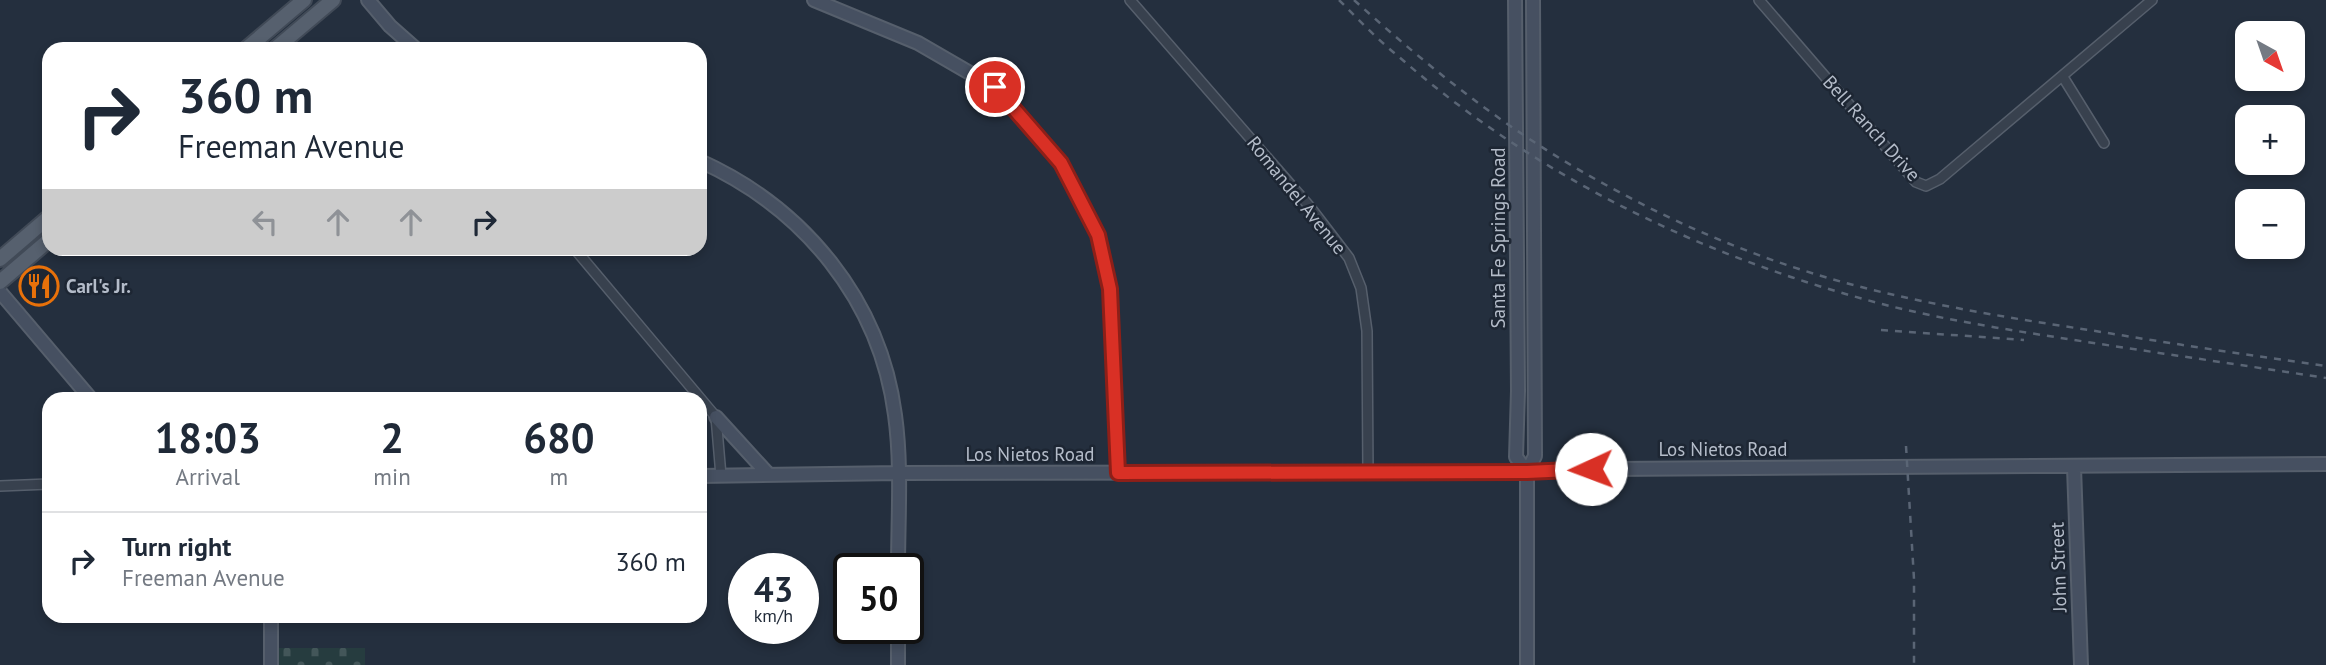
<!DOCTYPE html>
<html lang="en">
<head>
<meta charset="utf-8">
<style>
  body { margin:0; font-family:"PT Sans",sans-serif; background:#f6f6f7; color:#1f2937; height:100vh; display:flex; flex-direction:column; font-size:26px; white-space:nowrap }
  * { box-sizing:border-box; margin:0 }
  p { font-size:23px; color:#747a83 }
  .icon { flex:none; width:38px; height:38px; fill:none; stroke:currentColor; stroke-width:2; stroke-linecap:round; stroke-linejoin:round }
  .map { position:relative; flex:1; overflow:hidden }
  .sheet { position:absolute; left:42px; top:392px; width:665px; height:231px; display:flex; flex-direction:column; background:#fff; border-radius:21px; box-shadow:0 4px 10px #0003 }
  .sheet>* { flex:none }
  .banner { position:absolute; left:42px; top:42px; width:665px; height:214px; border-radius:21px; box-shadow:0 4px 10px #0003; background:#fff; color:#1f2937; overflow:hidden }
  .needle { width:46px; rotate:140deg }
  .controls { position:absolute; left:2235px; top:21px; display:grid; gap:14px }
  .controls a { display:grid; place-items:center; width:70px; height:70px; border-radius:14px; background:#fff; box-shadow:0 4px 10px #0003; font-size:35px }
  .speed { position:absolute; left:728px; top:553px; display:flex; gap:14px; font-size:35px; font-weight:700; text-align:center }
  .speed>* { display:grid; place-content:center; width:91px; height:91px; border-radius:50%; background:#fff; box-shadow:0 4px 10px #0003; line-height:1 }
  .speed small { font-size:18px; font-weight:400 }
  .speed .limit { border:4px solid #111; border-radius:10px; background:#fff; color:#111 }
  .pin { position:absolute; display:grid; place-items:center; width:60px; height:60px; color:#fff; margin:-30px; border:4px solid #fff; border-radius:50%; box-shadow:0 2px 7px #0007 }
  .me { position:absolute; width:77px; margin:-38px; rotate:268deg; stroke-linejoin:round; filter:drop-shadow(0 0 5px #0008) }
  .turn { display:flex; align-items:center; gap:24px; height:147px; padding:0 21px; font-size:32px }
  .turn .icon { width:91px; height:91px; stroke-width:2.5 }
  .turn b { display:block; font-size:49px; line-height:60px }
  .lanes { display:flex; align-items:center; height:66px; padding:0 21px; background:#0003; justify-content:center; gap:35px; direction:ltr }
  .lanes .off { opacity:.35 }
  .eta { display:flex; justify-content:space-evenly; align-items:center; height:119px; text-align:center }
  .eta b { font-size:42px; font-weight:600; line-height:49px }
  ul { padding:0; list-style:none }
  li { display:flex; align-items:center; gap:21px; height:98px; padding:0 21px; border-top:2px solid #e0e1e3 }
  li div { flex:1 }
  li b { display:block; font-size:26px }
  li em { font-style:normal }
  .map>svg:first-child { display:block }
</style>
</head>
<body>
<div class="map">
<svg width="2326" height="665" viewBox="0 0 2326 665">
  <defs>
    <pattern id="cemetery-stones" width="16" height="16" patternUnits="userSpaceOnUse" patternTransform="scale(1.75)"><rect width="16" height="16" fill="#263c3f"/><path d="M2 7V4a2 2 0 0 1 4 0v3zM10 15v-3a2 2 0 0 1 4 0v3z" fill="#435659"/></pattern>
  </defs>
  <rect width="100%" height="100%" fill="#242f3e"/>
  <path fill="url(#cemetery-stones)" d="M279,648H365V665H279Z"/>
  <g fill="none" stroke-linecap="round" stroke-linejoin="round">
    <g stroke="#565f6c" stroke-width="12">
      <path id="street" d="M1130,0L1310,207L1349,258L1361,288L1367,331L1368,473
        M1759,0L1916,182L1926,186L1940,179L2152,0
        M2063,77L2104,143
        M574,248L716,417L721,476
        M0,486L49,484"/>
    </g>
    <g stroke="#565f6c" stroke-width="16">
      <path id="secondary" d="M368,0L390,26L416,49
        M814,0L918,43L994,87L1061,163L1098,235L1110,289L1118,473
        M1515,0L1518,391L1516,457L1527,472
        M700,161C804,208 880,300 895,415C902,465 898,518 898,569
        M0,292L91,399
        M716,417L769,475
        M2074,467L2081,665
        M700,476L899,473L1527,472L1611,469L2326,464
        M898,628V665
        M271,665V616
        M1527,665V472L1535,456L1533,0"/>
    </g>
    <g stroke="#414a57" stroke-width="18">
      <path id="primary" d="M246,49L304,0
        M275,49L333,0
        M0,259L49,217
        M0,282L49,240"/>
    </g>
    <use href="#street" stroke="#38414e" stroke-width="9"/>
    <use href="#secondary" stroke="#465061" stroke-width="12"/>
    <use href="#primary" stroke="#56606e" stroke-width="14"/>
    <path stroke="#5a6575" stroke-width="2.5" stroke-dasharray="7 7" stroke-linecap="butt" d="M1339,0C1358,19 1377,39 1398,56C1536,177 1705,258 1882,304C1944,320 2010,330 2074,340C2158,353 2242,365 2326,378
      M1354,0C1437,75 1521,141 1621,193C1704,238 1797,273 1890,294C1955,309 2022,320 2089,330C2168,343 2247,355 2326,366
      M1881,330L2024,340
      M1906,446L1914,579V665"/>
  </g>
  <g fill="none" stroke-linecap="round" stroke-linejoin="round">
    <g stroke="#8d1f18" stroke-width="18">
      <path id="route" d="M995,87L1061,163L1098,235L1110,289L1118,473L1527,472L1591,469"/>
    </g>
    <use href="#route" stroke="#d93025" stroke-width="12"/>
  </g>
  <defs>
    <g id="restaurant-ring" transform="scale(2.0125)"><circle r="9.5" fill="#1d2633" stroke="#e8710a" stroke-width="1.5"/><path d="M-5-6h1v4h1v-4h1v4h1v-4h1v5L-1.5 .5V6h-2V.5L-5-1ZM5-6V6H3V1.5H1.5Q1.5-4 5-6Z" fill="#e8710a"/></g>
  </defs>
  <g fill-rule="evenodd">
    <use href="#restaurant-ring" x="39" y="286"/>
  </g>
  <g text-anchor="middle" stroke-width="5" stroke-linejoin="round" paint-order="stroke">
    <g font-size="19" fill="#b4bcc9" stroke="#1d2633">
      <text transform="translate(1872 128) rotate(48)" y="7">Bell Ranch Drive</text>
      <text transform="translate(1297 195) rotate(51)" y="7">Romandel Avenue</text>
      <text transform="translate(1498 238) rotate(-90)" y="7">Santa Fe Springs Road</text>
      <text x="1723" y="456">Los Nietos Road</text>
      <text x="1030" y="461">Los Nietos Road</text>
      <text transform="translate(2058 567) rotate(-92)" y="7">John Street</text>
    </g>
    <g font-size="19" font-weight="bold" fill="#b4bcc9" stroke="#1d2633" text-anchor="start">
      <text x="66" y="293">Carl's Jr.</text>
    </g>
  </g>
</svg>
<div class="controls">
<a><svg class="needle" viewBox="-14 -14 28 28"><path d="M0-13l5 13h-10z" fill="#e53935"/><path d="M0 13l5-13h-10z" fill="#747a83"/></svg></a>
<a>+</a>
<a>−</a>
</div>
<div class="speed"><div>43<small>km/h</small></div><div class="limit">50</div></div>
<div class="pin" style="left:995px;top:87px;background:#d93025"><svg class="icon" aria-label="arrive" viewBox="0 0 24 24"><path d="M6 21V4h12l-3 4 3 4H6"/></svg></div>
<svg class="me" style="left:1591px;top:469px" viewBox="-20 -20 40 40"><circle r="19" fill="#fff"/><path d="M0-13L10 11 0 6-10 11z" fill="#d93025"/></svg>
<div class="banner">
<div class="turn"><svg class="icon" aria-label="right" viewBox="0 0 24 24"><path d="M7 20v-9h11M14 6l5 5-5 5"/></svg><div><b>360 m</b>Freeman Avenue</div></div>
<div class="lanes"><svg class="icon off" aria-label="left" viewBox="0 0 24 24"><path d="M17 20v-9H6M10 6l-5 5 5 5"/></svg><svg class="icon off" aria-label="ahead" viewBox="0 0 24 24"><path d="M12 20V5M6 11l6-6 6 6"/></svg><svg class="icon off" aria-label="ahead" viewBox="0 0 24 24"><path d="M12 20V5M6 11l6-6 6 6"/></svg><svg class="icon" aria-label="right" viewBox="0 0 24 24"><path d="M7 20v-9h11M14 6l5 5-5 5"/></svg></div>
</div>
<section class="sheet">
<div class="eta">
<div><b>18:03</b><p>Arrival</p></div>
<div><b>2</b><p>min</p></div>
<div><b>680</b><p>m</p></div>
</div>
<ul>
<li><svg class="icon" aria-label="right" viewBox="0 0 24 24"><path d="M7 20v-9h11M14 6l5 5-5 5"/></svg><div><b>Turn right</b><p>Freeman Avenue</p></div><em>360 m</em></li>
</ul>
</section>
</div>
</body>
</html>
